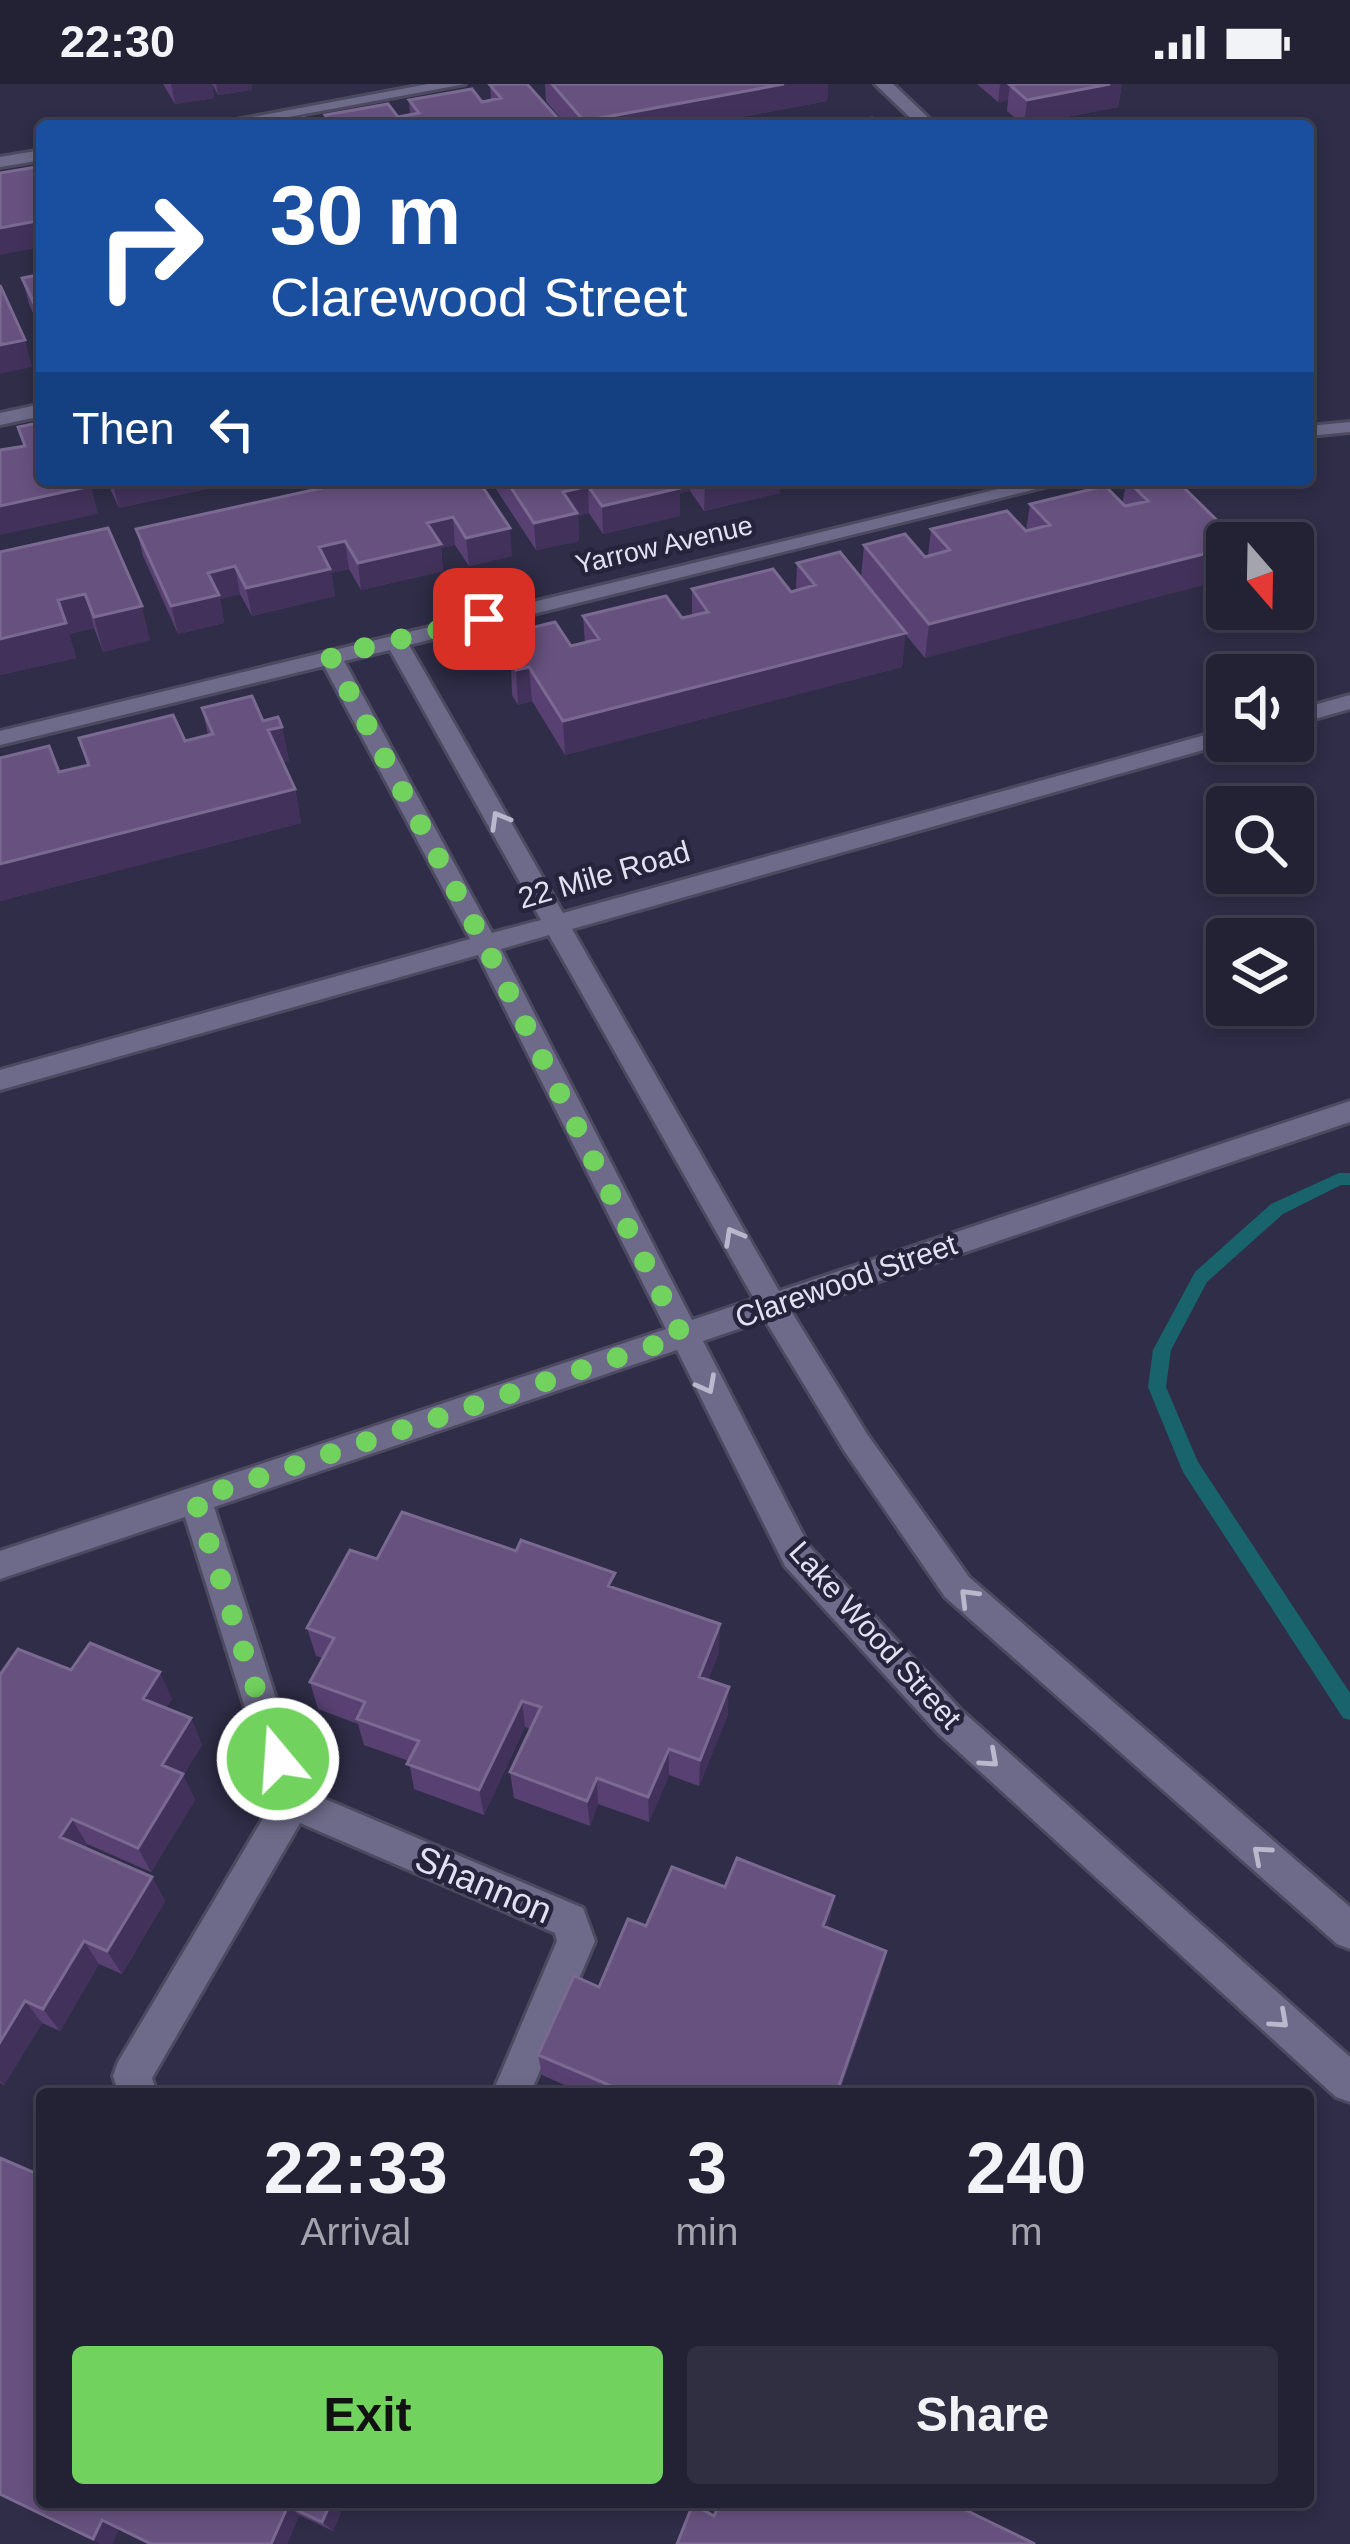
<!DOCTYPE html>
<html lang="en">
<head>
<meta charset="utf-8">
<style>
  body { margin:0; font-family:Arial,sans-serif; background:#2f2f41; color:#f1f3f6; height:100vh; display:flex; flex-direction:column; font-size:45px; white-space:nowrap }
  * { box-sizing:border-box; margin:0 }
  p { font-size:39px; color:#a3a4ad }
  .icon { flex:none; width:66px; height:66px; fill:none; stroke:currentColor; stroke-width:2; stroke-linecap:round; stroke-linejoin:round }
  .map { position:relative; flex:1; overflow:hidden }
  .sheet { position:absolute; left:36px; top:2004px; width:1278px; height:420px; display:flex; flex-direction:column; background:#232235; border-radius:12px; box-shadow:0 6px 18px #0003,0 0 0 3px #403f50 }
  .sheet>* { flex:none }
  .top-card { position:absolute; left:36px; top:36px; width:1278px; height:366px; border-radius:12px; box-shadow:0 6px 18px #0003,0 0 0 3px #403f50; background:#1a4fa0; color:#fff; overflow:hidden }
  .needle { width:78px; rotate:160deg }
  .fabs { position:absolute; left:1206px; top:438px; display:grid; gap:24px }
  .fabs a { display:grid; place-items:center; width:108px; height:108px; border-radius:12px; background:#232235; box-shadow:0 6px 18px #0003,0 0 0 3px #403f50; font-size:60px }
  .pin { position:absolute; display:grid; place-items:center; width:102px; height:102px; color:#fff; margin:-51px; border-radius:24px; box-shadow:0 6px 18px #0006 }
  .me { position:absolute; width:132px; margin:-66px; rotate:342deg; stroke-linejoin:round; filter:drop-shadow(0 0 9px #0008) }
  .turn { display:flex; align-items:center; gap:42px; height:252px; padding:0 36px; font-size:54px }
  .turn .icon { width:156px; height:156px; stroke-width:2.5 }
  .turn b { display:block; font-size:84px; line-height:102px }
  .then { display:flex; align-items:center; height:114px; padding:0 36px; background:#0003; gap:24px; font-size:45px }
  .eta { display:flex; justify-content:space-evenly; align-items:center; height:204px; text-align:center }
  .eta b { font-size:72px; font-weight:600; line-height:84px }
  .primary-button { display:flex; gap:24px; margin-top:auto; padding:24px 36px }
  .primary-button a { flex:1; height:138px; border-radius:12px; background:#71d25e; color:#111; font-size:48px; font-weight:600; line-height:138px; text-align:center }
  .primary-button a+a { background:#2f2f41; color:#f1f3f6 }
  .status { display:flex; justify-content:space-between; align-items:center; height:84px; padding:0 60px; background:#232235; direction:ltr }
  .status svg { height:33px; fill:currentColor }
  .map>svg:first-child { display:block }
</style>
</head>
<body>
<div class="status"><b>22:30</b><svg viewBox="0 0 49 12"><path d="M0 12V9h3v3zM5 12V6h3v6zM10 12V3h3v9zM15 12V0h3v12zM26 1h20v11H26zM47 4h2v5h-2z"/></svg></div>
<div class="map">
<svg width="1350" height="2460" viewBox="0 0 1350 2460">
  <rect width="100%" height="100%" fill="#2f2d47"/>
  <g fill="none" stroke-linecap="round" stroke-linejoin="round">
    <path fill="#19636c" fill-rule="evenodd" d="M1339,1089H1350V1101H1341L1283,1130L1207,1198L1171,1266L1166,1303L1198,1378L1350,1609V1636L1343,1634L1183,1388L1148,1303L1153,1266L1195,1188L1271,1120Z"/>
    <g stroke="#4d4960" stroke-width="6">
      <path id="lane" d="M1350,338V348L1308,352V342Z"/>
    </g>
    <g stroke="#4d4960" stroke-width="6">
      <path id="street" d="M428,0H465L241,42H204Z
        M875,0H893L937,42H919Z
        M42,66V76L0,83V73Z
        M42,320V332L0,341V329Z
        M1036,396H1072L409,561L563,829L1227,645V657H1235L572,845L779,1207L1350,1017V1038L791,1227L867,1350L969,1493L1350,1823V1865L1337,1860L945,1513L845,1368L765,1236L703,1257L809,1462L961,1626L1350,1973V2018L1336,2013L937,1648L785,1482L677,1266L214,1423L306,1707L583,1824L595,1857L530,2010H492L557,1857L555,1849L300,1739L152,1994L157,2010H119L113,1992L118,1978L274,1716L185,1433L0,1495V1467L666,1245L478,871L0,1006V986L470,855L324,582L0,661V647ZM390,566L541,836L492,849L344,577ZM549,851L754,1215L692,1236L501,865Z
        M1350,611V625L1293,641V627Z"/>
    </g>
    <use href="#lane" fill="#6d6b89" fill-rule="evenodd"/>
    <use href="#street" fill="#6d6b89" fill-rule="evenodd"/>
  </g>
  <path fill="#584172" d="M163,0H251L252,6L218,11L212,0L214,14L175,20Z
    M545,0H828L827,17L693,42H567L546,17Z
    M977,0H1122L1118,23L1024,41L1007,27L1008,16L998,18Z
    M490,1L563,42H326L325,31L398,33L410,31L409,16L482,18L491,16Z
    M42,190V249L29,220L22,194Z
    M106,396H247L119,424Z
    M478,396L512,472L469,482L455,461L441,464L443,487L361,506L349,485L331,489L335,512L252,532L240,510L220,515L224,539L178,550L143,472L136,445Z
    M490,396H780V409L704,427L690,407L680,409V432L603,450L589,429L578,432L579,457L536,466Z
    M1127,396H1176L925,574L905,550L902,583L565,671L532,617L518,621L512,611L510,549L571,562L585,559L583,532L682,534L692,532V505L796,506L797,479L861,494L864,461L925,473L928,472L931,445L1026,447L1030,420H1122Z
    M108,444L150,556L103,568L94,544L69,550L76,574L0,591Z
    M202,624L263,637L282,643L289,677L283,678L295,705L301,739L0,817V674L59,688L87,681L79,654L185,657L208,651Z
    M377,1475L615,1505L719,1568L708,1596L728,1630L699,1702L669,1691L649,1738L598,1720L590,1742L514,1714L510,1688L530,1645L525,1643L484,1731L414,1705L409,1677L364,1661L358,1640L318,1625L310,1598L323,1574L316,1572L307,1544Z
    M71,1586L172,1615L166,1624L191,1634L202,1661L183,1691L195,1716L151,1788L87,1760L85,1764L152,1793L165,1817L122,1890L99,1880L60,1947L42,1939L4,2001L0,1999V1591Z
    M725,1803L834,1812L827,1844L881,1890L841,2003L853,2010H585L542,1991L538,1971L599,1903L646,1842Z
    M0,2410L42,2418H345L333,2447L299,2431L287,2460H149L119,2445L112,2460H102Z"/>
  <path fill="#42325b" d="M171,0H212L214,14L175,20Z
    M216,0H251L252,6L218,11Z
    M784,0H828L827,17L693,42H584V37Z
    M1000,0H1027L1010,1L1008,16L998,18Z
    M1110,0H1122L1118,23L1024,41L1027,16Z
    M42,136V163L0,171V144Z
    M25,256L32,283L0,290V261Z
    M115,396H247L119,424L112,397Z
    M665,396H690V407L680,409V432L603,450L602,422Z
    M718,396H780V409L704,427L705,399Z
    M804,396H836L803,404Z
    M91,402L98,430L0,451V422Z
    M588,402L589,429L578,432L579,457L536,466L534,439L563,408Z
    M453,433L455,461L441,464L443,487L361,506L358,479L427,439Z
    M510,444L512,472L469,482L466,454Z
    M345,457L349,485L331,489L335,512L252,532L246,504L319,463Z
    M1227,464V495L925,574L929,540Z
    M235,482L240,510L220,515L224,539L178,550L171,522L208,489Z
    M85,510L94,544L69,550L76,574L0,591V555L58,516Z
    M142,522L150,556L103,568L94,533Z
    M906,549L902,583L565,671L563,637Z
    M529,583L532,617L518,621L516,586Z
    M282,643L289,677L274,680L268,646Z
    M295,705L301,739L0,817V780Z
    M720,1540L719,1568L698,1620L699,1593Z
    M160,1588L172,1615L155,1642L143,1615Z
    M729,1603L728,1630L699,1702L700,1676Z
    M522,1617L525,1643L484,1731L479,1706Z
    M191,1634L202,1661L183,1691L195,1716L151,1788L138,1764L162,1681Z
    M669,1665V1691L649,1738L648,1713Z
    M597,1694L598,1720L590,1742L587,1717Z
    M72,1735L87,1760L75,1778L60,1753Z
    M152,1793L165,1817L122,1890L107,1867Z
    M834,1812L830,1836L819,1865L823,1842Z
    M84,1857L99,1880L60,1947L43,1925Z
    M886,1867L881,1890L838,2010L839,2002Z
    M25,1917L42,1939L4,2001L0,1997V1958Z
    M331,2418H345L333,2447L322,2438Z
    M288,2422L299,2431L287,2460H271Z
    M102,2436L119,2445L112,2460H102L93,2455Z"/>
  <path fill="#67527f" stroke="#7a6991" stroke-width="3" d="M498,0H527L563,40L554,42H333L325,31L388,20L398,33L419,29L409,16L472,5L482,18L501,14L490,1Z
    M552,0H784L584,37Z
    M1017,0H1110L1027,16L1010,1Z
    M304,34L309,42L269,41Z
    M872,34L881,42H830Z
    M42,82V136L0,144V89Z
    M42,190V236L22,194Z
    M0,201L25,256L0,261Z
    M42,338V396H88L91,402L0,422V366L25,362L18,343Z
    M358,396H478L510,444L466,454L453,433L427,439L441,460L358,479L345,457L319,463L330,485L246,504L235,482L208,489L219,511L171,522L136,445Z
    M506,396H674L680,404L602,422L588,402L563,408L577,429L534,439Z
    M1127,396H1176L1240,459H1227V464L929,540L864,461L905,450L925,473L950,466L931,445L1007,427L1026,447L1050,441L1030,420L1105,402L1125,422L1148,417Z
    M108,444L142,522L94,533L85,510L58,516L66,539L0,555V468Z
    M840,468L906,549L563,637L529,583L516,586L510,577L525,573L510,549L555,538L571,562L599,555L583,532L666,512L682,534L708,528L692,505L773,485L791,508L815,501L797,479Z
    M252,612L263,637L278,633L282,643L268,646L295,705L0,780V674L49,662L59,688L89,681L79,654L173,631L185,657L213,650L202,624Z
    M402,1428L516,1467L521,1456L615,1489L608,1502L720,1540L699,1593L729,1603L700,1676L669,1665L648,1713L597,1694L587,1717L510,1688L541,1623L522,1617L479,1706L407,1680L419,1657L357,1635L365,1618L310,1598L334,1554L307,1544L350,1466L377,1475Z
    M90,1559L160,1588L143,1615L191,1634L162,1681L183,1690L138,1764L72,1735L60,1753L152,1793L107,1867L84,1857L43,1925L25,1917L0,1958V1591L18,1565L71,1586Z
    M737,1774L834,1812L823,1842L886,1867L839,2002L854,2008L853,2010H630L538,1971L574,1892L599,1903L628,1835L646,1842L672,1783L725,1803Z
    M0,2074L42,2092V2418H331L322,2438L288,2422L271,2460H151L102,2436L93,2455L0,2410Z
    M720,2418H949L1035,2460H677L693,2420L714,2432Z"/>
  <defs><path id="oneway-chevron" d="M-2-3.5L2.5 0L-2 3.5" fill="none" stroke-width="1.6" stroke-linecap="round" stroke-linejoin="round" transform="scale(3)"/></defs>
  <g stroke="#b9b8cd">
    <use href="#oneway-chevron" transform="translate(499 736) rotate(-120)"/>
    <use href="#oneway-chevron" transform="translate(733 1152) rotate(-119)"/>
    <use href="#oneway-chevron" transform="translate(707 1301) rotate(62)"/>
    <use href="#oneway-chevron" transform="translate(968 1513) rotate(-135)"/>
    <use href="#oneway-chevron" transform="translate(990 1675) rotate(42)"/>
    <use href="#oneway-chevron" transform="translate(1261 1770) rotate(-139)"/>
    <use href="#oneway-chevron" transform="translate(1280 1936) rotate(42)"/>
  </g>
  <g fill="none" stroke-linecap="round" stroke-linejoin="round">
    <path stroke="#71d25e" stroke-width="21" stroke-dasharray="0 37.8" d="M278,1675L195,1415L682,1252L484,859L330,572L484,535"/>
  </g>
  <g text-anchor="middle" stroke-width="9" stroke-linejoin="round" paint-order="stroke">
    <g font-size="27" fill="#e2e1f2" stroke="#26233c">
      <text transform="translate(664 461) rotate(-13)" y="9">Yarrow Avenue</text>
    </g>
    <g font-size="30" fill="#e2e1f2" stroke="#26233c">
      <text transform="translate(604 791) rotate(-16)" y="10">22 Mile Road</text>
      <text transform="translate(846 1197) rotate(-19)" y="10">Clarewood Street</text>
      <text transform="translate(875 1551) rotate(48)" y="10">Lake Wood Street</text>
    </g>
    <g font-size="36" fill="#e2e1f2" stroke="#26233c">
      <text transform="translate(484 1800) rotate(23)" y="13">Shannon</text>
    </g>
  </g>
</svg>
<div class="fabs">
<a><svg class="needle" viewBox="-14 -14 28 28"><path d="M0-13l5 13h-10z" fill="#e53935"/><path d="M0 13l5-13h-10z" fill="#a3a4ad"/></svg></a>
<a><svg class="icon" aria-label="sound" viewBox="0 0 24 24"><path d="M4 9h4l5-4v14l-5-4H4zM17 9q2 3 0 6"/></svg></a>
<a><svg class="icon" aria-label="search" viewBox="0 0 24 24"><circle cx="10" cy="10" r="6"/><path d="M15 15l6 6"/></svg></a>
<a><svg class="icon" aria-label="layers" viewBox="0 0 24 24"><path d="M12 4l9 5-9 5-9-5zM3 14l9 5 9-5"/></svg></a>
</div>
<div class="pin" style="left:484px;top:535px;background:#d93025"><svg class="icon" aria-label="arrive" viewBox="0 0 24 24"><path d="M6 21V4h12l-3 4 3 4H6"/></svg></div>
<svg class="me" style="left:278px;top:1675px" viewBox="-20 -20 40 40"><circle r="17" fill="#71d25e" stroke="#fff" stroke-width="3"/><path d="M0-11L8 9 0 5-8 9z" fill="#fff"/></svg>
<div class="top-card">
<div class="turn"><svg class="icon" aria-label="right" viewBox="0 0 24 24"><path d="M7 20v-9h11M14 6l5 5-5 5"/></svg><div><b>30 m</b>Clarewood Street</div></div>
<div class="then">Then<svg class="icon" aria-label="left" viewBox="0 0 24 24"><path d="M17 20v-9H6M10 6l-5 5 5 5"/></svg></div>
</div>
<section class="sheet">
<div class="eta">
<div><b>22:33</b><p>Arrival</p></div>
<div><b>3</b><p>min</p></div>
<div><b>240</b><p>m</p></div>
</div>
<div class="primary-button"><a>Exit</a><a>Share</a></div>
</section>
</div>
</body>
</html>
